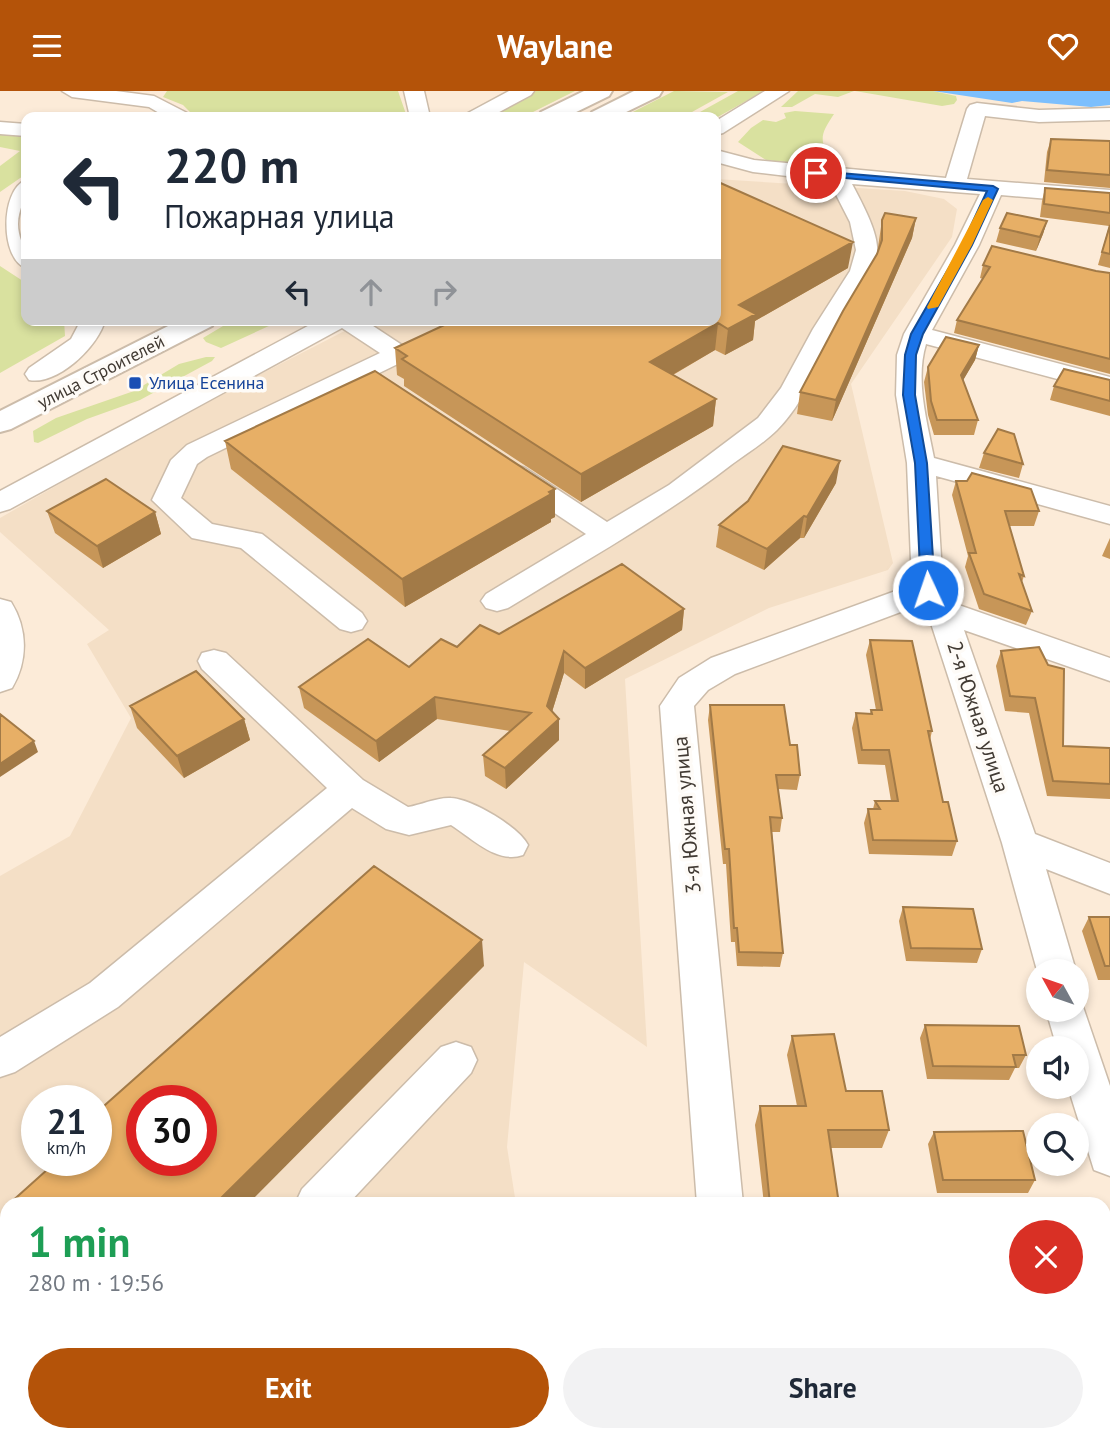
<!DOCTYPE html>
<html lang="en">
<head>
<meta charset="utf-8">
<style>
  body { margin:0; font-family:"PT Sans",sans-serif; background:#f2f2f3; color:#1f2937; height:100vh; display:flex; flex-direction:column; font-size:26px; white-space:nowrap }
  * { box-sizing:border-box; margin:0 }
  p { font-size:23px; color:#747a83 }
  .icon { flex:none; width:38px; height:38px; fill:none; stroke:currentColor; stroke-width:2; stroke-linecap:round; stroke-linejoin:round }
  .map { position:relative; flex:1; overflow:hidden }
  .details { position:absolute; left:0px; top:1106px; width:1111px; height:245px; display:flex; flex-direction:column; background:#fff; border-radius:21px 21px 0 0; box-shadow:0 4px 10px #0003 }
  .details>* { flex:none }
  .hud { position:absolute; left:21px; top:21px; width:700px; height:214px; border-radius:14px; box-shadow:0 4px 10px #0003; background:#fff; color:#1f2937; overflow:hidden }
  .needle { width:46px; rotate:310deg }
  .tools { position:absolute; left:1026px; top:868px; display:grid; gap:14px }
  .tools a { display:grid; place-items:center; width:63px; height:63px; border-radius:50%; background:#fff; box-shadow:0 4px 10px #0003; font-size:35px }
  .speed { position:absolute; left:21px; top:994px; display:flex; gap:14px; font-size:35px; font-weight:700; text-align:center }
  .speed>* { display:grid; place-content:center; width:91px; height:91px; border-radius:50%; background:#fff; box-shadow:0 4px 10px #0003; line-height:1 }
  .speed small { font-size:18px; font-weight:400 }
  .speed .limit { border:10px solid #d22; background:#fff; color:#111 }
  .pin { position:absolute; display:grid; place-items:center; width:60px; height:60px; color:#fff; margin:-30px; border:4px solid #fff; border-radius:50%; box-shadow:0 2px 7px #0007 }
  .me { position:absolute; width:77px; margin:-38px; rotate:357deg; stroke-linejoin:round; filter:drop-shadow(0 0 5px #0008) }
  .turn { display:flex; align-items:center; gap:24px; height:147px; padding:0 28px; font-size:32px }
  .turn .icon { width:91px; height:91px; stroke-width:2.5 }
  .turn b { display:block; font-size:49px; line-height:60px }
  .lanes { display:flex; align-items:center; height:66px; padding:0 28px; background:#0003; justify-content:center; gap:35px; direction:ltr }
  .lanes .off { opacity:.35 }
  .round { display:grid; place-items:center; flex:none; width:74px; height:74px; border-radius:37px; background:#f2f2f3 }
  .headline { display:flex; align-items:center; justify-content:space-between; height:119px; padding:0 28px }
  h1 { font-size:42px; font-weight:600; line-height:52px; color:#1e9e55 }
  .cta { display:flex; gap:14px; margin-top:auto; padding:14px 28px }
  .cta a { flex:1; height:80px; border-radius:42px; background:#b45309; color:#fff; font-size:28px; font-weight:600; line-height:80px; text-align:center }
  .cta a+a { background:#f2f2f3; color:#1f2937 }
  header { display:flex; justify-content:space-between; align-items:center; height:91px; padding:0 28px; background:#b45309; color:#fff; font-size:32px; font-weight:600 }
  .map>svg:first-child { display:block }
</style>
</head>
<body>
<header><svg class="icon" aria-label="menu" viewBox="0 0 24 24"><path d="M4 6h16M4 12h16M4 18h16"/></svg>Waylane<svg class="icon" aria-label="heart" viewBox="0 0 24 24"><path d="M12 20l-8-8c-3-5 5-10 8-4 3-6 11-1 8 4z"/></svg></header>
<div class="map">
<svg width="1110" height="1351" viewBox="0 0 1110 1351">
  <rect width="100%" height="100%" fill="#fcebd8"/>
  <path fill="#f4dfc6" fill-rule="evenodd" d="M716,88L905,100L944,108L957,118L952,146L851,293L893,472L888,479L769,517L625,588L647,956L524,871L507,1056L516,1113H7V1344H269L265,1351H0V785L70,745L131,627L87,553L109,539L0,441V427L68,388L80,376L366,229H716ZM37,1010H96V1069H37ZM142,1010H201V1069H142Z
    M277,1344H536L534,1351H303Z"/>
  <path fill="#d9e19f" d="M167,0H398L407,26H195L183,14L163,6Z
    M536,0H575L523,26H488Z
    M674,0L728,1L683,26H623Z
    M738,0H764L716,27L691,26Z
    M798,0H854L838,6L815,3L792,16H781Z
    M855,0H933L956,5L957,9L954,13L942,15Z
    M795,20L834,23C820,44 819,48 831,71L822,76L766,69L738,51L751,37L763,29L776,31L786,27L784,22Z
    M0,43L26,46V83L0,101V75L20,60L0,56Z
    M0,175L26,192V229H64L65,245L0,282Z
    M233,229H282L221,257L206,251L203,247Z
    M206,266H215L212,270L140,309L87,328L38,352L34,351L33,340L56,327L134,300L179,273Z"/>
  <path fill="#7cbffd" d="M933,0H1110V14L1091,16L1022,10L1012,12Z"/>
  <g fill="none" stroke-linecap="round" stroke-linejoin="round">
    <g stroke="#ccbcaa" stroke-width="3">
      <path id="minor" d="M62,0H116L154,5L187,22L190,26H166L149,16L72,6Z
        M404,0H424L430,26H410Z
        M509,0H534L531,4L490,26H465L468,22Z
        M765,0H789L723,42L716,44V30Z
        M977,12L1039,19L1110,17V29L1039,31L985,25L967,88L1110,99V113L1001,104L979,154L932,239L1110,286V302L926,253C915,289 927,330 934,367L1110,415V433L936,385L943,498L953,512L1110,567V590L964,539L1035,743L1110,772V803L1046,778L1076,880H1038V883L1002,752L927,520L922,513L735,583L708,599L694,615L743,1113H697L660,615L679,587L711,567L912,494L907,372L896,304L897,264L904,243L955,154L980,103L852,93C896,175 877,166 837,239C819,272 804,312 777,339C764,352 746,363 731,374C661,428 583,471 508,517L497,520L486,517L481,510L486,503L586,443L505,389L501,383L505,377L515,374L525,377L607,431L669,394L758,327L781,297L813,238L850,180L856,159L850,131L829,90L753,81L716,71V59L754,69L946,87L967,18L970,14Z
        M0,31L26,33V45L0,43Z
        M26,89C27,109 18,117 18,133C18,149 27,157 26,177C0,168 0,99 26,89Z
        M81,229H105C99,255 57,295 29,289L25,283L29,277L71,248Z
        M319,229H364L408,258L412,263L408,268L207,366L197,373L181,407L212,433L262,443L362,522L367,530L362,538L351,541L340,538L241,457L192,447L152,409L171,369L187,354L380,262L342,237L10,418L0,421V400Z
        M0,508L11,511C28,538 28,570 12,597L0,601Z
        M214,559L226,562L363,689L408,716C421,714 437,706 451,707C472,708 519,736 528,754L523,764C497,773 473,748 451,734L409,744L386,738L352,717L118,916L15,981L0,986V946L90,892L327,697L202,578L198,570L202,562Z
        M1076,905L1080,907L1110,995V1085L1094,1079L1068,996H1076V957H1057L1046,919H1076Z
        M456,951L471,956L477,969L471,982L348,1113H295L302,1098L441,956Z
        M0,1261L7,1263V1314L0,1311Z
        M705,1344H755L756,1351H706Z"/>
    </g>
    <g stroke="#ccbcaa" stroke-width="4">
      <path id="major" d="M584,0H612L609,5L566,26H538L541,21Z
        M634,0H662L659,5L616,26H589L592,21Z
        M180,229H215L212,235L11,338L0,341V320Z"/>
    </g>
    <use href="#minor" fill="#fff" fill-rule="evenodd"/>
    <use href="#major" fill="#fff" fill-rule="evenodd"/>
  </g>
  <path fill="#c79658" d="M1051,48L1110,50V97L1044,91L1047,61Z
    M1045,97L1110,102V177L1098,174L1109,135L1040,126L1042,110Z
    M916,127L912,147L832,330L797,323L800,301L877,163L882,129Z
    M1047,130L1043,143L1036,160L996,151L1000,137Z
    M983,174L1096,180L1110,182V283L954,242L957,229L983,188L980,187Z
    M848,177L755,230L753,249L725,264L715,259L673,284L716,308L713,335L581,411L404,295V288L397,284L395,257Z
    M979,254L975,269L963,289L978,329L974,344H934L928,324L924,291L928,276Z
    M1110,289V325L1050,309L1054,295Z
    M225,350L555,426L551,428V431L405,516L231,378Z
    M984,362L1023,373L1019,387L979,377Z
    M956,390L1039,420L1034,435H1009L1024,485L1022,491L1032,520L1026,534L979,518L965,476L968,465L952,404Z
    M836,392L804,447H800L764,479L716,456L719,434Z
    M47,420L155,421L161,443L103,477L55,442Z
    M1110,447V468L1102,465Z
    M684,518L682,539L585,598L564,582L552,621L559,628V649L506,698L485,685L483,664L510,640L437,628L379,671L304,617L299,596L409,576L457,556Z
    M870,549L932,640L930,649L943,711L957,750L952,765L869,763L864,732L868,718H873L875,710H891L885,674L858,673L852,637L856,622L870,623L871,619H876L866,564Z
    M1039,556L1063,655L1110,657V708L1047,705L1029,622L1005,620L996,575L1001,560Z
    M710,614L790,654L800,684L797,699L778,698L782,727L780,741H772L783,862L780,876L737,875L735,851H731L726,773H723L708,629Z
    M130,615L244,628L250,649L184,687L137,637Z
    M903,816L982,858L977,872L906,870L899,830Z
    M1089,826H1110V889H1098L1082,840Z
    M925,934L1026,964L1019,977H1015L1009,989L927,988L920,947Z
    M792,945L846,1000L889,1039L882,1057H830L839,1113H764L755,1034L760,1015H797L787,964Z
    M934,1041L1035,1089L1028,1102H937L928,1053Z
    M1064,1344H1104L1110,1351H1066Z"/>
  <path fill="#a27a47" d="M916,127L912,147L832,330L836,309Z
    M1047,130L1043,143L1036,160L1040,146Z
    M853,151L848,177L755,230L753,249L725,264L728,238L739,214Z
    M718,232L715,259L648,298L650,271Z
    M979,254L975,269L958,298L961,284Z
    M716,308L713,335L581,411V383Z
    M840,370L836,392L804,447L807,426Z
    M555,398V426L551,428V431L405,516L402,488Z
    M155,421L161,443L103,477L97,455Z
    M804,425L800,447L764,479L767,458Z
    M684,518L682,539L585,598V577Z
    M564,560V582L547,637V615Z
    M435,606L437,628L379,671L376,650Z
    M244,628L250,649L184,687L177,665Z
    M559,628V649L506,698L505,677Z
    M34,650L38,661L0,686V673Z
    M482,849L484,875L248,1113H215Z"/>
  <path fill="#e7af66" stroke="#a27a47" stroke-width="2" fill-rule="evenodd" d="M1051,48L1110,50V84L1047,79Z
    M716,90L853,151L739,214L756,223L728,238L718,232L650,271L716,308L581,383L402,268L407,265L395,257L455,229H716Z
    M1045,97L1110,102V122L1044,113Z
    M885,122L916,127L836,309L800,301L843,220L877,163L882,149V129Z
    M1007,122L1047,130L1040,146L1000,137Z
    M1110,134V163L1102,161Z
    M992,155L1096,180L1110,182V268L957,229L990,176L983,174Z
    M946,246L979,254L961,284L978,329H937L931,310L928,276Z
    M1064,278L1110,289V310L1054,295Z
    M375,280L555,398L549,401L551,403L402,488L225,350Z
    M998,338L1014,343L1023,373L984,362Z
    M783,355L840,370L807,426L804,425L767,458L719,434L748,410Z
    M972,382L1031,398L1039,420H1005L1024,485L1019,483L1032,520L984,503L969,462H976L956,390H967Z
    M106,388L155,421L97,455L47,420Z
    M622,473L684,518L585,577L564,560L547,615L559,628L505,677L483,664L531,622L435,606L376,650L299,596L368,548L409,576L441,548L457,556L480,534L499,543Z
    M870,549L912,550L932,640H928L943,711H948L957,750L873,749L868,718H880L875,710H898L889,659H862L856,622L872,623L871,619H882Z
    M1039,556L1048,574L1064,578L1063,655L1110,657V693L1053,690L1035,607L1010,605L1001,560Z
    M196,580L244,628L177,665L130,615Z
    M710,614H784L790,654H797L800,684H776L782,727L770,726L783,862L739,861L737,837H734L729,758H725Z
    M0,623L34,650L0,673Z
    M374,775L482,849L215,1113H9L58,1069H96V1022ZM142,1010H201V1069H142Z
    M903,816L973,818L982,858L911,857Z
    M1089,826H1110V875H1105Z
    M925,934L1019,935L1026,964H1013L1016,976L933,975Z
    M834,943L846,1000H882L889,1039H828L839,1113H770L760,1015H806L792,945Z
    M1023,1040L1035,1089H943L934,1041Z
    M1104,1311H1110V1351H1077L1076,1344H1104Z"/>
  <path fill="#1a73e8" stroke="#114b97" stroke-width="2" d="M816,80L993,95L998,98L972,154L923,243L916,264L915,304L927,372L935,499L928,503L921,499L915,372L903,304L905,264L911,243L962,154L987,100L813,84L811,82Z"/>
  <path fill="#f59e0b" d="M988,106L993,109L972,154L938,216L928,218L927,216L983,109Z"/>
  <rect fill="#1a4fb4" stroke="#fefbf7" stroke-width="2.5" x="128" y="285" width="14" height="14" rx="3.5"/>
  <g text-anchor="middle" stroke-width="7" stroke-linejoin="round" paint-order="stroke">
    <g font-size="18" fill="#413a33" stroke="#fefbf7">
      <text transform="translate(101 281) rotate(-27)" y="6">улица Строителей</text>
    </g>
    <g font-size="18" fill="#164399" stroke="#fefbf7" text-anchor="start">
      <text x="149" y="298">Улица Есенина</text>
    </g>
    <g font-size="21" fill="#413a33" stroke="#fefbf7">
      <text transform="translate(978 626) rotate(72)" y="7">2-я Южная улица</text>
      <text transform="translate(687 724) rotate(-95)" y="7">3-я Южная улица</text>
    </g>
  </g>
</svg>
<div class="tools">
<a><svg class="needle" viewBox="-14 -14 28 28"><path d="M0-13l5 13h-10z" fill="#e53935"/><path d="M0 13l5-13h-10z" fill="#747a83"/></svg></a>
<a><svg class="icon" aria-label="sound" viewBox="0 0 24 24"><path d="M4 9h4l5-4v14l-5-4H4zM17 9q2 3 0 6"/></svg></a>
<a><svg class="icon" aria-label="search" viewBox="0 0 24 24"><circle cx="10" cy="10" r="6"/><path d="M15 15l6 6"/></svg></a>
</div>
<div class="speed"><div>21<small>km/h</small></div><div class="limit">30</div></div>
<div class="pin" style="left:816px;top:82px;background:#d93025"><svg class="icon" aria-label="arrive" viewBox="0 0 24 24"><path d="M6 21V4h12l-3 4 3 4H6"/></svg></div>
<svg class="me" style="left:928px;top:499px" viewBox="-20 -20 40 40"><circle r="17" fill="#1a73e8" stroke="#fff" stroke-width="3"/><path d="M0-11L8 9 0 5-8 9z" fill="#fff"/></svg>
<div class="hud">
<div class="turn"><svg class="icon" aria-label="left" viewBox="0 0 24 24"><path d="M17 20v-9H6M10 6l-5 5 5 5"/></svg><div><b>220 m</b>Пожарная улица</div></div>
<div class="lanes"><svg class="icon" aria-label="left" viewBox="0 0 24 24"><path d="M17 20v-9H6M10 6l-5 5 5 5"/></svg><svg class="icon off" aria-label="ahead" viewBox="0 0 24 24"><path d="M12 20V5M6 11l6-6 6 6"/></svg><svg class="icon off" aria-label="right" viewBox="0 0 24 24"><path d="M7 20v-9h11M14 6l5 5-5 5"/></svg></div>
</div>
<section class="details">
<div class="headline"><div><h1>1 min</h1><p>280 m · 19:56</p></div><a class="round" style="background:#d93025;color:#fff"><svg class="icon" aria-label="close" viewBox="0 0 24 24"><path d="M6 6l12 12M18 6L6 18"/></svg></a></div>
<div class="cta"><a>Exit</a><a>Share</a></div>
</section>
</div>
</body>
</html>
